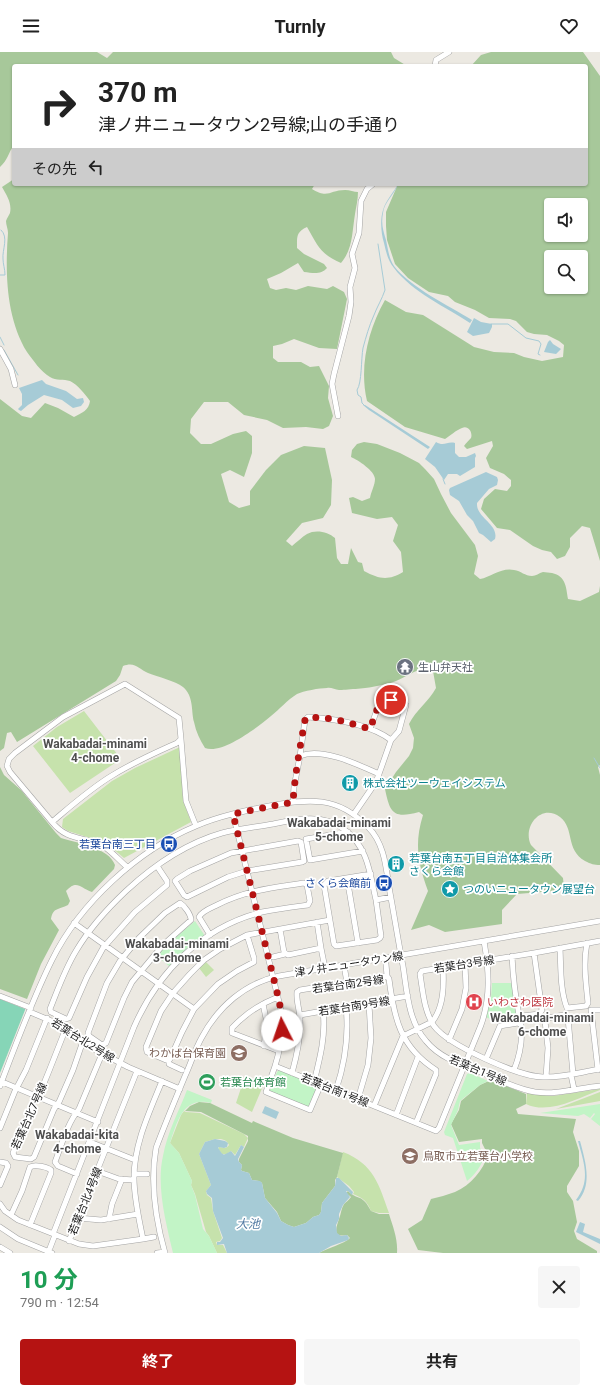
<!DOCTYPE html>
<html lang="ja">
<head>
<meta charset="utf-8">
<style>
  body { margin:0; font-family:Roboto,"Noto Sans JP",sans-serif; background:#f6f6f6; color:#222; height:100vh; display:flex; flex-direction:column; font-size:15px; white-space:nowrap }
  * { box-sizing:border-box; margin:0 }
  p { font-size:13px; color:#767676 }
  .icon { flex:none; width:22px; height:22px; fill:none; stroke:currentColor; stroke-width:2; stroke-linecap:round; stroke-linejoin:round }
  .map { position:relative; height:1201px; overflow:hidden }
  .sheet { display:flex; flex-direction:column; background:#fff; flex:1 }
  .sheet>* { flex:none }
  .guide { position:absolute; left:12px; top:12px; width:576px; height:122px; border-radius:4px; box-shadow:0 1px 3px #0004; background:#fff; color:#222; overflow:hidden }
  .fabs { position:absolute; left:544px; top:146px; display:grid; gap:8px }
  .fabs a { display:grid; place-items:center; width:44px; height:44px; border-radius:4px; background:#fff; box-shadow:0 1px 3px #0004; font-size:20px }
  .pin { position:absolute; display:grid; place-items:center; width:34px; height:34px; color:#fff; margin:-17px; border:2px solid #fff; border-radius:50%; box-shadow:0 1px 4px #0007 }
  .me { position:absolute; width:44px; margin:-22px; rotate:356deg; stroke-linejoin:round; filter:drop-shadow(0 0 3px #0008) }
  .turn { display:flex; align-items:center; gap:14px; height:84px; padding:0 20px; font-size:18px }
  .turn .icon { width:52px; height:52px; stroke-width:2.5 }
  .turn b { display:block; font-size:28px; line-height:34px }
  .then { display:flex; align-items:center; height:38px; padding:0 20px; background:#0003; gap:8px; font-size:15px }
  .round { display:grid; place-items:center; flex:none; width:42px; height:42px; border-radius:4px; background:#f6f6f6 }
  .overview { display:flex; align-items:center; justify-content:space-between; height:68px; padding:0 20px }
  h1 { font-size:24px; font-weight:700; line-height:30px; color:#1e9e55 }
  .action { display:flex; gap:8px; margin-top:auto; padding:8px 20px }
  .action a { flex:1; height:46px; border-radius:4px; background:#b51312; color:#fff; font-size:16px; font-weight:700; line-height:46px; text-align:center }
  .action a+a { background:#f6f6f6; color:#222 }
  header { display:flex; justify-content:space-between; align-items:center; height:52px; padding:0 20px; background:#fff; font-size:18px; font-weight:700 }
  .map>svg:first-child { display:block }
</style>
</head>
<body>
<header><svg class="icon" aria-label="menu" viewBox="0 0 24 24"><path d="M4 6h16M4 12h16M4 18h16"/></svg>Turnly<svg class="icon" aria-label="heart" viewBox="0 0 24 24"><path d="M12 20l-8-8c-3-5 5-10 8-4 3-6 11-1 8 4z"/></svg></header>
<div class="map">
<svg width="600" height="1201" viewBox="0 0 600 1201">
  <rect width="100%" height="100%" fill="#ece9e2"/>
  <path fill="#c6e2ac" d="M84,659L121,707L70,741L33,694L57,675Z
    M180,695L183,748L191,770L124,806L106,791L68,779L62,775L63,767L112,729L135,716Z
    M206,910L214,918L206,925L199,916Z
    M245,1024L261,1030L263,1034L252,1060L236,1051Z
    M600,1037V1038C578,1046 549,1063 526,1052L527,1041L553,1044Z
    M600,1040V1049L556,1057Z
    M184,1059L186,1060L200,1061L244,1082L248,1086L244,1095L241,1093L235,1103L231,1099L227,1102H222L218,1097L219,1095C224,1095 225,1098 229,1093C225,1084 213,1087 205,1090L199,1102L211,1133L206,1139L207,1143L211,1146L213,1159L222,1186L220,1189L216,1190L217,1193H223L227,1201H217L209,1184L206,1180L195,1142L191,1133L192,1129L179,1101L170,1091L181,1063Z
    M343,1100C374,1112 379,1133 389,1161H379L371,1159C367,1149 363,1146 353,1142L354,1140L349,1134L337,1125Z"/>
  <path fill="#a7c89a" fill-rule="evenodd" d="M0,0H97L107,6L113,0H391L394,6L407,14H14V93C8,101 8,108 0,115Z
    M491,0H583L600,24V509L590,476L582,474L570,486V495L565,504L557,507L551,500L542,498L533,494L510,478L497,476L481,457L484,447L495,437L507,439L511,434V428L504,422L490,416L486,406L493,394L492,389L467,397L464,394C466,391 469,388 471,386C473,380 468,373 462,376C456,378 450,384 445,387L405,375L367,349C359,315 368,278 385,248L406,260L423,263L474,295L494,300L514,301L524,305L542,309L563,305L564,293L559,289L547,283L534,282L527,280L516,269L510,267L489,266L475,258L455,250L448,244L429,240L408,226L395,212L387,188L386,174V160L398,132H586V14H471L481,3ZM551,153H581V183H551ZM551,205H581V235H551Z
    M14,127V132H315L312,137C328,147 330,138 345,138C350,138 354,140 358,140C358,148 356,155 355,162C352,180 353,197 341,211C320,202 318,194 307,175C296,180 297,185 297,196L304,202L324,212L327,216C321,223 313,221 304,220L298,211L281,221L267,227L270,236L276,238L286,236L296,238L308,234L327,237L333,234L344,240L347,247L337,297L319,296L294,287L282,292L273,294V306L278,310H301L310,315L319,314L329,334L328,346L333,364L329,374L323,377L306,375L283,376L267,368L244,363L228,350H204L191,367L190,381L201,392H211L233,382L246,379L252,384V401L244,425L230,418L221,422L229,450L239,456L250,453V439L266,418L281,403L304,394L325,396L332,428L331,453L323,466L302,471L286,489L292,494C297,490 302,485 307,482C316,477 328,480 335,486L337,506L341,512H348L351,496L358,510L362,511L364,519C379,527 388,529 403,520L401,500L393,489L398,473L392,465L377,467L352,461L349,446L353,445L362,449L370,446C371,440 375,433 375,427C375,419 358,408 351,405L352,398L357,392L364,390L377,392L400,401L419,411L425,417L434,427L441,442L451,461L475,493L478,504L474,522L480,527C491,525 502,515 514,518C521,519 525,524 532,524C536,524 539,521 543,520C546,520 549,521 552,521C566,524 566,535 568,547L580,549L599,540L600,534V713L598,715L600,723V813C594,813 591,812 585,809C565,797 575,777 560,765C541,751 522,775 531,793L563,826L564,836L554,839L517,842L502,858V872L445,880L429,873L411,878L428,839C418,811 414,792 423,763L419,760C393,767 390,761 385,737L396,720L409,704L413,696L414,686L409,672C416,658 429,649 436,636L433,619C421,612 407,625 396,629C389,632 380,633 372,635C366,636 345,638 339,638C335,638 331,635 327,636C320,636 303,639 297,642C287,648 280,657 271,664C258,675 222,703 205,696C200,688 196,680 194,670C191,659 194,644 183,635C175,629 158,625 148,621C139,617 135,609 123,614L120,623L116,629L17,690L11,680L7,681L4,696L0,699V347L22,364L31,366L45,351L58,356L74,365C82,361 89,358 90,349C85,342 78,333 70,329C64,327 56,329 50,325C41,320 33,308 27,300C6,266 5,220 8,181C8,177 6,173 6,169C7,166 9,163 10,161C12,151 7,144 2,135Z
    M0,715L4,723L21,738L56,781L61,786C78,791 109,796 115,813L114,817L92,840C80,836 77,827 66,839L70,849L68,853C59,858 53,855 51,867L59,878L41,912L27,947L0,937Z
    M491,1028L526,1042V1052L516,1057L518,1062L576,1067L573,1080L579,1099V1114L567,1134V1140L573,1149L577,1170L574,1179L577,1187L597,1199V1201H443L418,1198L408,1177L422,1168L431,1147C439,1145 447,1143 455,1140C471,1133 483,1118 488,1103L482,1091V1087L459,1090L451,1072L459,1058L461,1049L480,1033Z
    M199,1050L210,1051L252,1071L253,1069L293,1086L343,1101L337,1125L335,1128V1134L322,1151L321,1160L319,1163L313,1165L306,1171L294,1175L288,1173L281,1169L277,1160L265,1146L262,1131L259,1129L252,1128L249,1121L242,1119L241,1118L242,1113L239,1110V1107L248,1089V1084L201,1060L185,1059L190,1054Z
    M348,1139C358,1149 362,1141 371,1159L379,1162H389C393,1175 398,1187 397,1201H319C327,1196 344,1192 350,1186L347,1183C332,1186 336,1176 339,1167C341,1162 341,1157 344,1152C346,1150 349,1148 351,1145L346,1141Z"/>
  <path fill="#c2f4c6" d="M195,869L205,884L170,915L156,903L164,895Z
    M492,931H512L517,961L515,962H518V966L498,971L486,965L491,946Z
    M279,1018L316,1033L317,1036L310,1054L307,1055L269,1040L277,1020Z
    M470,1021L488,1029L480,1033L460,1049L458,1058L451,1073L459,1093L480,1090V1096L485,1103C481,1114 476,1122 467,1129L453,1086L445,1083L444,1080L467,1022Z
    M187,1038L212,1048L211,1051C183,1044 177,1070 170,1091L179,1101L192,1129L191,1133L195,1143L203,1177L209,1184L217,1201H173C166,1171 156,1134 163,1104C167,1081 179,1059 187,1038Z
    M600,1052V1074L591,1067L595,1062L594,1061L590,1066L584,1062L578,1064L540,1061Z"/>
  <path fill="#86d5b7" d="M0,947L25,957V958L0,1021Z"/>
  <path fill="#a6cbd6" d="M398,132C395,142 384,150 383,161C381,172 383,178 386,188C388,197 389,207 394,214C410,235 449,254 472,268L470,271C446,255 412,240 394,216C388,209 386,200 384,191C381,181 380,168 383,158C386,148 394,140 398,132Z
    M474,266L481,270L492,272V275L489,281L473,284L467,280Z
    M550,288L553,292L561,297L556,302L544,300L548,290Z
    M42,328L46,332L66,339L77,347L83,346L84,350L81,354L73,356L62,348L44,343L28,353L21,359L19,358L18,357L22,353V342L19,336Z
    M363,353H365L430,395L428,397L369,358Z
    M436,390C444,395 447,389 455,391V401L459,405H466L475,401L476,404L475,406V415L460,424L457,422H448L444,428L435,415L425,407Z
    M486,420L497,425L498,428L497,433L489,437L477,451C476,466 499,472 495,487L491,490L483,483L479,481L473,469L467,463L459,449L450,443L449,438L450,436Z
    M265,1054L279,1060L276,1067L262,1061Z
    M215,1087L225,1089L228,1091L227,1095L224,1096L219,1095L218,1096C224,1104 222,1104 231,1099L235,1104L241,1093L244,1095L238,1107L239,1110L242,1113L241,1118L242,1119L249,1121L252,1128L260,1129L262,1131L265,1146L277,1161L281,1169L288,1173L294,1175L306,1171L313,1165L319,1163L321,1160L322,1151L335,1134L336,1126H339L353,1140L352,1143L348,1139H346L350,1145L343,1153L339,1162V1167L336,1173L337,1181L341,1184L347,1183L349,1186L348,1188L331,1194L319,1201H227L224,1192L217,1193V1190H220L223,1186L213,1159L212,1146L207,1142L206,1139L211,1133L199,1102L205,1090Z
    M578,1089H580C585,1108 593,1132 578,1149L576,1148C591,1129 584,1111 578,1089Z
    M580,1170L585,1172L583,1180L600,1187V1192L576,1180Z"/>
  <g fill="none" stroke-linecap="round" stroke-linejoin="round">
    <path stroke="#a6cbd6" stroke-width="1" d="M0,223H5C5,217 3,212 3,207C2,198 9,185 1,178
      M491,272H508L526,286L539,289L541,292L538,302L540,303
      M0,285L4,293
      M4,298L18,323
      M364,353L362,351L361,345L358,343L357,338C362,331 361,307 363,296C366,285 369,274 374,263C377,255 382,247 385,238L378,192
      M443,427L445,432
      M594,706L600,716"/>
    <g stroke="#a3a3a3" stroke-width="6">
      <path id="minor" d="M435,14L436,8L449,0
        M0,297L11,317L15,333
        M338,364L332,332L334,322L349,264L351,250L350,235L355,216L352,202L359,181L361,149L367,137L373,132
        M370,677L378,655L391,648L404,652L406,653L399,679L391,688
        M181,687L186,749L196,774
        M293,749L294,735L300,704C322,695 359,713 379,722L391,688C370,672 335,667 308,665L305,668L300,704
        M233,762L281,958C283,978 281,996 275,1014L436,1079L439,1076L481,973C491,945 489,918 484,889
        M354,762L376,730L379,722
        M52,770C71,754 91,736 113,723C134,710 155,701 177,691L181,687L179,666L125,632L63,665L15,701L9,707L7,714L10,720L52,770C69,791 86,783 106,796C113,801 120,809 127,815
        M348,780L306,787L310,808L363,799
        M298,789L301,790L304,809L302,810L247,819L228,825L187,845L184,843L175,829L177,827L190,819L231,801Z
        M157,814L167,829V833L135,860L103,896L87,925L69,966L66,967L51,960L50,957C58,937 65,917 76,899C89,877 108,856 126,839C153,814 187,791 222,781C238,777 256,775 273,772C297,767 324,761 345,778C368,795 370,822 376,848L391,845
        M371,822L328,829L324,833L334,892L336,894L377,888L380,886L381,884L376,848
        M347,826L358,891
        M180,851C185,854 191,863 191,868L163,893L132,930L124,946L106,991L102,993L89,984L88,981L107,931L120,909L139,886L165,861Z
        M74,871L194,957
        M280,877L284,900L288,903L321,896L317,870
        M247,883L254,906V910L237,919L218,932L194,957L182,980L170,1007L166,1008L147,1000L146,995L161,959L173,941L190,922L204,908L220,897L247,883L330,868
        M600,889L534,901L422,919L420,922C423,940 424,959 434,974C448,993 519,1025 543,1025C562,1026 581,1020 600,1017
        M321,896L324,911
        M560,896C561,916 560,938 567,956L586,954L588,951C586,931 583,911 587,891
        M512,904C513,924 515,943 519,963L522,964L539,962L542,958L534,901
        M273,905L285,902
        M386,912L387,924
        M345,919L347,931
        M0,944L31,956
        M278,945C260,952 245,962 232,976V981L279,999
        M263,952L267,971L264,994
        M30,960L61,973L71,979L94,997L128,1015L180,1037
        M300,963L408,944
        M66,976L49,1019L40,1041L34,1049L13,1101L15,1105L31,1107L34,1105L54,1057L59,1050L73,1018L83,989
        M449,988L462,957L466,936L465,912
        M486,1007L500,974L518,971L521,973C523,990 520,1003 514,1018
        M169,1008V1012L182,1018
        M275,1014L266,1040L310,1058L321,1032
        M598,1018L591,958H600
        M292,1021C297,1003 301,986 300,968C300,959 296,949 297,940L300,938L387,924L389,927C394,966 400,995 436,1018V1022L416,1071
        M571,1023L574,1037
        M546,1025L548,996L545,969L547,966L564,963L568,966L573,1022
        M0,1029L98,1070
        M314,1030C320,1006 326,983 323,959
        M0,1034C16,992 32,948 52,908C80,851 138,798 196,774C219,764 244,759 269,754C309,747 337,743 368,775C384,791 386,814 389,835C394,862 398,888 403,914C407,939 408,969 426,989C439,1005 459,1012 478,1019C496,1026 515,1037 535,1040C556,1043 579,1036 600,1034
        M336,1038C345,1011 349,983 346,955
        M358,1047L368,1013L371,986L369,952
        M374,1054L403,984L432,970C444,955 444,933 443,915
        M396,1063L418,1005
        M0,1076L15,1039L26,1018L47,966
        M90,1090L135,1108
        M0,1110L6,1111L8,1114L0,1133
        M97,1119L119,1127L134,1128
        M77,1122L58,1114L55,1110C62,1092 67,1072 79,1057L102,1002
        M134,1122H147
        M0,1152L5,1159L18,1168L79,1192L93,1194L143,1187C139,1167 134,1146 134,1126C134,1092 149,1061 162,1029
        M11,1163L22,1139L30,1115C35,1112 47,1115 51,1118V1121L30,1173
        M78,1166L101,1168L138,1162
        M109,1167L112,1152L122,1127
        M0,1175L18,1187L52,1201
        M53,1182L134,975C158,920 202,875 262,860C277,857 293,855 308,853L310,849L307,833L304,831C271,836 247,838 217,853C211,856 202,859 199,865L210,883
        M143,1187L154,1185
        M69,1189L137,1019
        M0,1195L10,1201
        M50,1196L55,1183
        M157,1201L165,1200
        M165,1201C155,1166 150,1132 156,1096C165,1072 175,1048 185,1024C191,1011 195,997 202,985C218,955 245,931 279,924L600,869"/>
    </g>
    <use href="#minor" stroke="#fff" stroke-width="5"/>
  </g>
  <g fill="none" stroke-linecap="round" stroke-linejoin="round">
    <path stroke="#b51312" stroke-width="7" stroke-dasharray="0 12.6" d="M282,978L281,958L277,940L233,762L293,750C295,722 300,695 305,668L308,665L335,667L370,677L378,655L391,648"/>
  </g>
  <defs>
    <g id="temple-disc" transform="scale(0.9)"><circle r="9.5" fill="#6b7280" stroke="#fff"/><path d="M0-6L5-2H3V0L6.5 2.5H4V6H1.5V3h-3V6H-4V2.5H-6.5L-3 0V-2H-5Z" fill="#fff"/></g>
    <g id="building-disc" transform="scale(0.9)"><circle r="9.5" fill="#0f9aa8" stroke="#fff"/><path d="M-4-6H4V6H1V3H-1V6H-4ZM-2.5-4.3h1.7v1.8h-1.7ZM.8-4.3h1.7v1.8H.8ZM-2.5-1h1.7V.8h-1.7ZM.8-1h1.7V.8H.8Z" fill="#fff"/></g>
    <g id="bus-disc" transform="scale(0.9)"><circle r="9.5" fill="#1a4fb4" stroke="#fff"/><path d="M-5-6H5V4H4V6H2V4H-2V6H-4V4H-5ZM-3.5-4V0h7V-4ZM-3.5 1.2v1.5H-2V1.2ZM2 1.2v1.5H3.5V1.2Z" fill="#fff"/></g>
    <g id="sight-disc" transform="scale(0.9)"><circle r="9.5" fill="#0f9aa8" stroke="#fff"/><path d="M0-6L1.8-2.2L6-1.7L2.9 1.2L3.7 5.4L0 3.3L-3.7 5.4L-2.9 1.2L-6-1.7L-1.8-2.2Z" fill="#fff"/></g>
    <g id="hospital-disc" transform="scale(0.9)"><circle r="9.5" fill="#e0444e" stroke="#fff"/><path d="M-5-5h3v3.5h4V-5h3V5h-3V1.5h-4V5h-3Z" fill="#fff"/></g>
    <g id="school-disc" transform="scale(0.9)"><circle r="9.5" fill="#8d6e63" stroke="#fff"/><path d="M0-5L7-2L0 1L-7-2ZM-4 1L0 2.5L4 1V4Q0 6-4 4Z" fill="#fff"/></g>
    <g id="stadium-disc" transform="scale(0.9)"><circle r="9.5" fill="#2e9e5b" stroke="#fff"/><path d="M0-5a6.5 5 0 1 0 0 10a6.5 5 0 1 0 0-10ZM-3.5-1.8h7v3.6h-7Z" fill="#fff"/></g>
  </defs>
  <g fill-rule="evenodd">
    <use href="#temple-disc" x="405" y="615"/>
    <use href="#building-disc" x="350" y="731"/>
    <use href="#bus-disc" x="169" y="792"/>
    <use href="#building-disc" x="396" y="812"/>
    <use href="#bus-disc" x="384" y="831"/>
    <use href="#sight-disc" x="450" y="837"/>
    <use href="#hospital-disc" x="474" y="950"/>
    <use href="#school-disc" x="239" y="1001"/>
    <use href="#stadium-disc" x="207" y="1030"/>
    <use href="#school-disc" x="410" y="1104"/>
  </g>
  <g text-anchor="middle" stroke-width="3.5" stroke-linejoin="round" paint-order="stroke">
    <g font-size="11" fill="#5b616d" stroke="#fff" text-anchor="start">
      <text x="418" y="619">生山弁天社</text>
    </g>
    <g font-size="11" fill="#0d838f" stroke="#fff" text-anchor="start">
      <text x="363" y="735">株式会社ツーウェイシステム</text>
      <text x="409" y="810">若葉台南五丁目自治体集会所<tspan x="409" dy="13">さくら会館</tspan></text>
      <text x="463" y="841">つのいニュータウン展望台</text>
    </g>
    <g font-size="11" fill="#164399" stroke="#fff" text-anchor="end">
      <text x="156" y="796">若葉台南三丁目</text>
      <text x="371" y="835">さくら会館前</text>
    </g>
    <g font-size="11" fill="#1c1c1c" stroke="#fff">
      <text transform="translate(349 912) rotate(-9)" y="4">津ノ井ニュータウン線</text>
      <text transform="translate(464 912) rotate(-9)" y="4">若葉台3号線</text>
      <text transform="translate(348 932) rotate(-8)" y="4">若葉台南2号線</text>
      <text transform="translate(354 954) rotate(-9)" y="4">若葉台南9号線</text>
      <text transform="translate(83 988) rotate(32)" y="4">若葉台北2号線</text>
      <text transform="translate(478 1018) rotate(23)" y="4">若葉台1号線</text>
      <text transform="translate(335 1038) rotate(22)" y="4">若葉台南1号線</text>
      <text transform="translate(29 1064) rotate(-66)" y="4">若葉台北7号線</text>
      <text transform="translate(85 1149) rotate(-68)" y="4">若葉台北4号線</text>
    </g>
    <g font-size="11" fill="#be3a42" stroke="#fff" text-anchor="start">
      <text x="487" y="954">いわさわ医院</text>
    </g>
    <g font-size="11" fill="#785e54" stroke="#fff" text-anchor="end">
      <text x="226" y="1005">わかば台保育園</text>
      <text x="423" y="1108" text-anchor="start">鳥取市立若葉台小学校</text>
    </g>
    <g font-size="11" fill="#27864d" stroke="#fff" text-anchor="start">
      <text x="220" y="1034">若葉台体育館</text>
    </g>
    <g font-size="12" font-weight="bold" fill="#4f4f4f" stroke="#fff">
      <text x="95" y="696">Wakabadai-minami<tspan x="95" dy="14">4-chome</tspan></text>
      <text x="339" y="775">Wakabadai-minami<tspan x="339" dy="14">5-chome</tspan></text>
      <text x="177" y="896">Wakabadai-minami<tspan x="177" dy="14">3-chome</tspan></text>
      <text x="542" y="970">Wakabadai-minami<tspan x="542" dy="14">6-chome</tspan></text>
      <text x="77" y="1087">Wakabadai-kita<tspan x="77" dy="14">4-chome</tspan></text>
    </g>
    <g font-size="12" font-style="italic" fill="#5179a2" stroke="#fff">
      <text x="248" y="1176">大池</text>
    </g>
  </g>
</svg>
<div class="fabs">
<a><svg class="icon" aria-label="sound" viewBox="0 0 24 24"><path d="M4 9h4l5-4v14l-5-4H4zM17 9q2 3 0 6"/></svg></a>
<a><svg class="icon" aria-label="search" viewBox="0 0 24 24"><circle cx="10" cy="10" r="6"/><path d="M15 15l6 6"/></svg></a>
</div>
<div class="pin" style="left:391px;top:648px;background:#d93025"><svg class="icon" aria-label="arrive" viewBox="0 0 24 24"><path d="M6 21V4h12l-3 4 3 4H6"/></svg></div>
<svg class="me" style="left:282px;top:978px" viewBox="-20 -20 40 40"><circle r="19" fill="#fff"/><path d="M0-13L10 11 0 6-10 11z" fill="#b51312"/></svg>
<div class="guide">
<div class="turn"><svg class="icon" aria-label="right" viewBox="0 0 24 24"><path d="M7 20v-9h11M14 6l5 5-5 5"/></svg><div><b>370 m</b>津ノ井ニュータウン2号線;山の手通り</div></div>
<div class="then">その先<svg class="icon" aria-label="left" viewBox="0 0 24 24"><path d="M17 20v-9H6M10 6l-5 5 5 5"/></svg></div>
</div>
</div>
<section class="sheet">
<div class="overview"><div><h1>10 分</h1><p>790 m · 12:54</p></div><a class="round"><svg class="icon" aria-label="close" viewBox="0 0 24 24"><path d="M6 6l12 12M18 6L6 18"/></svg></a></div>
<div class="action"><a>終了</a><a>共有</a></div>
</section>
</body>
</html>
